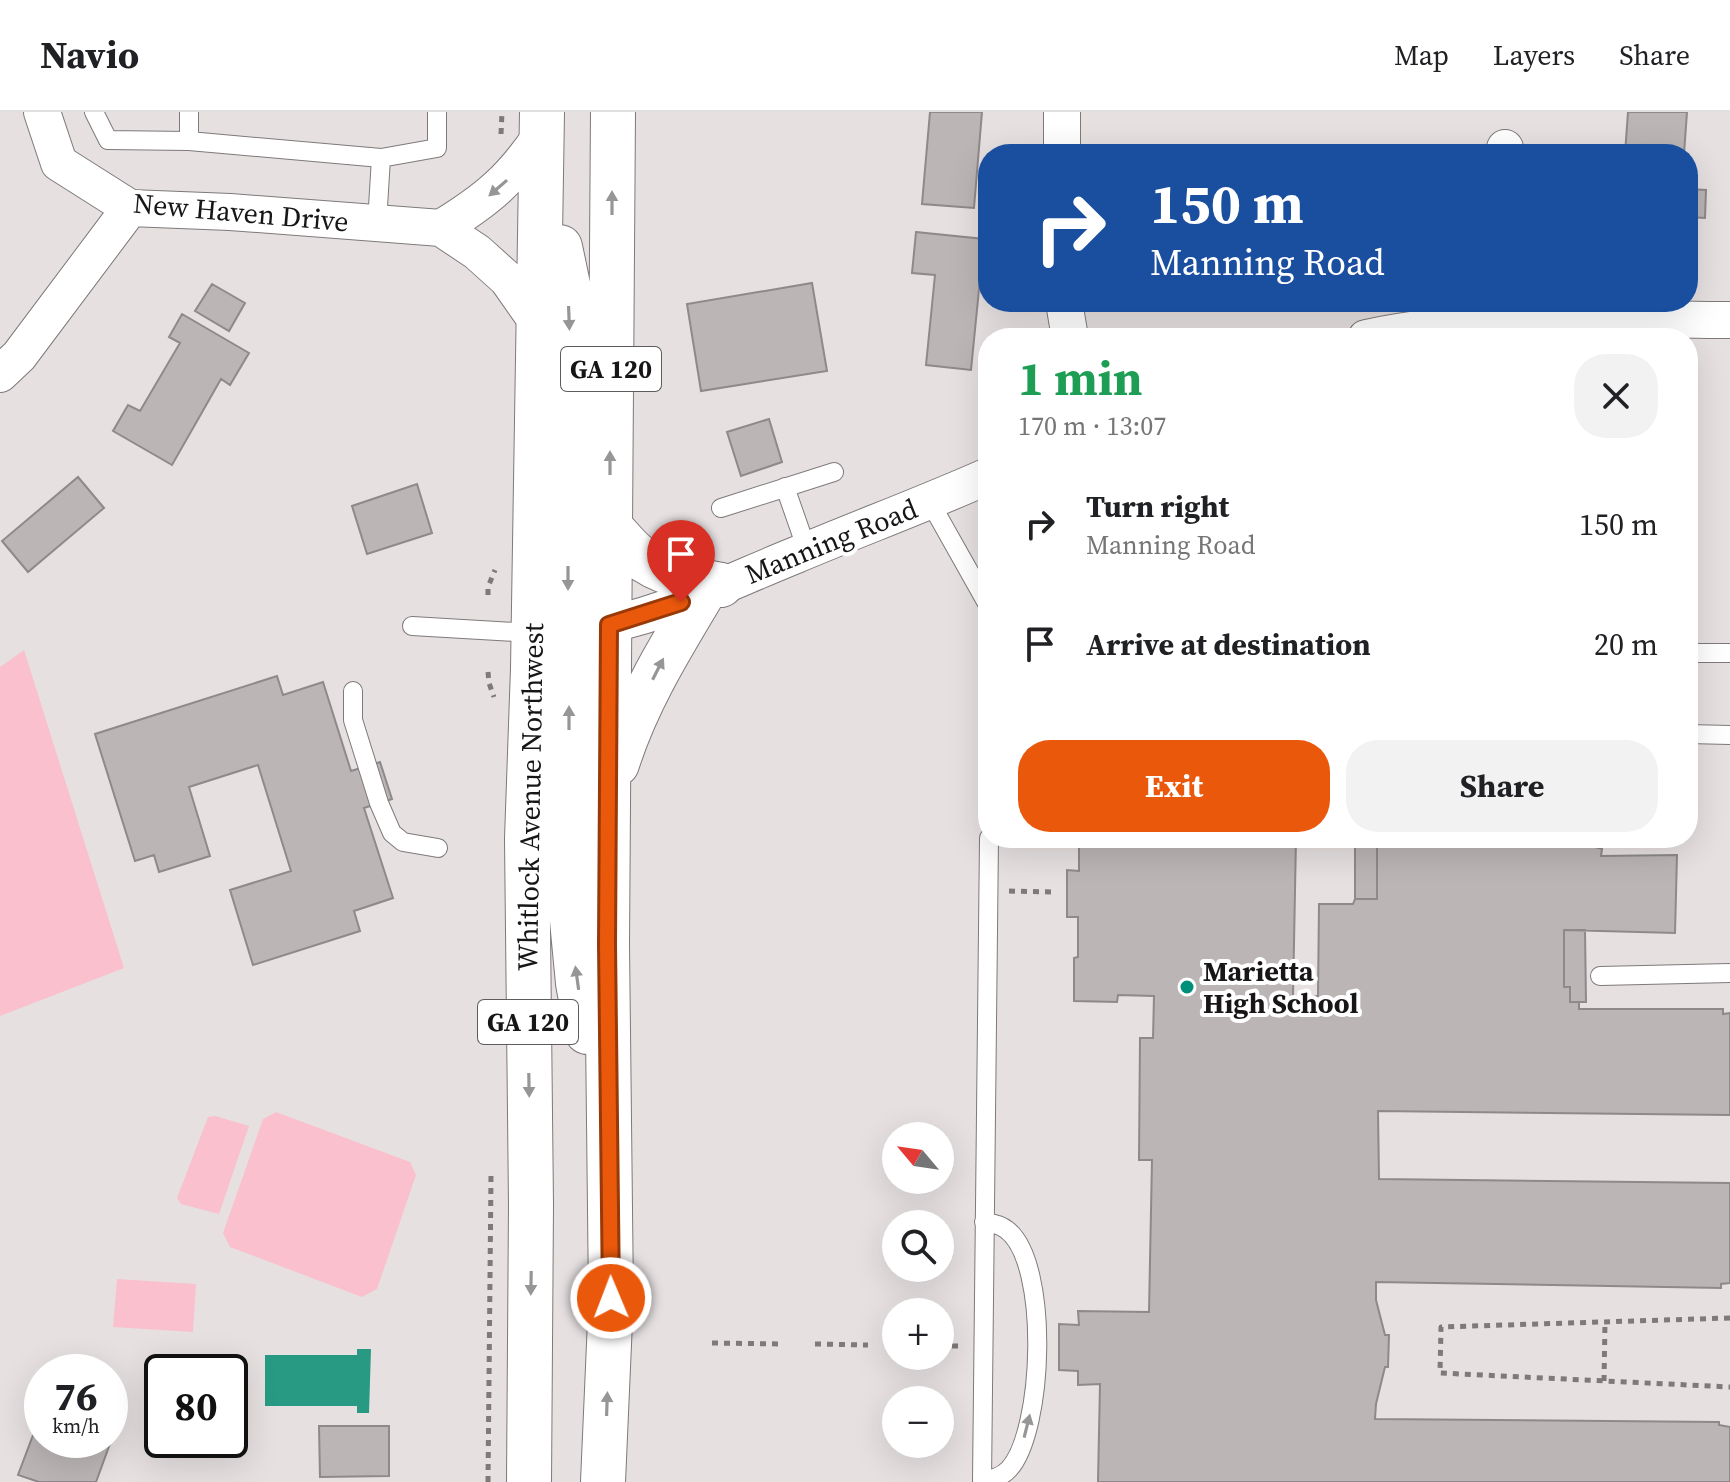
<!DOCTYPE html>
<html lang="en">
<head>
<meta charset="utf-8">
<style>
  body { margin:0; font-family:"Source Serif 4",serif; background:#f2f2f2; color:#202124; height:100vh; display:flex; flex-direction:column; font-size:30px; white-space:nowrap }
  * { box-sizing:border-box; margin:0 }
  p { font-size:26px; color:#757577 }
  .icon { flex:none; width:44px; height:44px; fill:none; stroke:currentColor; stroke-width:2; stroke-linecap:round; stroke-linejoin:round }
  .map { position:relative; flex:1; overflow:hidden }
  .side { position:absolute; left:978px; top:216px; width:720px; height:520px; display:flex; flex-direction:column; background:#fff; border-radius:32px; box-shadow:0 8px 32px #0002 }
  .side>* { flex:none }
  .banner { position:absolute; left:978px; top:32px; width:720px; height:168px; border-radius:32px; box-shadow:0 8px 32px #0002; background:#1a4fa0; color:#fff; overflow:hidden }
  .needle { width:52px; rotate:299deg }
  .tools { position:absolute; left:882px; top:1010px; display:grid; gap:16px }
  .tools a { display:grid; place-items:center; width:72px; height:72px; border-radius:50%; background:#fff; box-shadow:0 8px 32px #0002; font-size:40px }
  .speed { position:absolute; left:24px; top:1242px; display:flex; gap:16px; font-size:40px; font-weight:700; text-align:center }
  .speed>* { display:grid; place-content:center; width:104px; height:104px; border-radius:50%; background:#fff; box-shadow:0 8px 32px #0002; line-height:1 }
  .speed small { font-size:20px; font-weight:400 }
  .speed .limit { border:4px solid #111; border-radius:12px; background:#fff; color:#111 }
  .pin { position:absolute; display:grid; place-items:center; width:68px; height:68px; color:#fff; margin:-82px -34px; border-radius:50% 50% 50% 0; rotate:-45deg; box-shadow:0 0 8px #0007 }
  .pin .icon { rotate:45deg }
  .me { position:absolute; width:88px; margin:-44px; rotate:359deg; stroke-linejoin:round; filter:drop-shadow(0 0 6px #0008) }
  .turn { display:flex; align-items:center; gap:28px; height:168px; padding:0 40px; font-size:36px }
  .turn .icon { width:104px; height:104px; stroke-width:2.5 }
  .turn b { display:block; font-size:56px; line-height:68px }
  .round { display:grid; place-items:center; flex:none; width:84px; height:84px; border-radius:32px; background:#f2f2f2 }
  .head { display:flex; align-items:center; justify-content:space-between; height:136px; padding:0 40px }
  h1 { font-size:48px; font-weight:700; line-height:60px; color:#1e9e55 }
  .primary-button { display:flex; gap:16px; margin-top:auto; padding:16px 40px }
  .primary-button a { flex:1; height:92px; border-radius:32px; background:#ea580c; color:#fff; font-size:32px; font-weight:700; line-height:92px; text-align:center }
  .primary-button a+a { background:#f2f2f2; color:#202124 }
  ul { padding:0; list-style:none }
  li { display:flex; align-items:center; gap:24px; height:120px; padding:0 40px }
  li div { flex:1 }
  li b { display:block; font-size:30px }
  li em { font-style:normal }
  header { display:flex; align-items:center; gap:48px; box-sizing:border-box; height:112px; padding:0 40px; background:#fff; border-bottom:2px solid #e0e0e0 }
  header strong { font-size:38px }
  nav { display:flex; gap:44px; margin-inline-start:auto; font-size:28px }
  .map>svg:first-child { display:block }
</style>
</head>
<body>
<header>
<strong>Navio</strong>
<nav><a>Map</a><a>Layers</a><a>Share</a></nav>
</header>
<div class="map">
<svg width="1730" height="1370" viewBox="0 0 1730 1370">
  <rect width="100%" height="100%" fill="#e6e0e1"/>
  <path fill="#fac0cd" d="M24,538L124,856L0,904V555Z
    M276,1000L410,1050L416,1063L377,1177L362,1185L230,1135L223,1121L263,1007Z
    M215,1004L249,1014L219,1102L181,1092L177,1086L208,1005Z
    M117,1167L196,1172L193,1220L113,1215Z"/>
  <path fill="#289a84" d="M357,1237H371L369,1301H357V1294H265V1243H357Z"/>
  <path fill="#bbb5b6" stroke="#8e898a" stroke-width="2" d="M930,0H982L974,96L922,92Z
    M1628,0H1687L1684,42H1625Z
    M1156,36L1202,38V42H1155Z
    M1688,77L1706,78L1705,106L1688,105Z
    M916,120L984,127L971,258L926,253L935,163L912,161Z
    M812,171L827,259L701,279L687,192Z
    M212,172L245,191L229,219L195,199Z
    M182,202L249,241L230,273L221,267L172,353L113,319L128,293L140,299L180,231L169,225Z
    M769,307L782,350L741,364L727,320Z
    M78,365L104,396L28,460L2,429Z
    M417,372L432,421L367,442L352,394Z
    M277,564L283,583L323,570L351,659L380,650L392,687L364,696L393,786L354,799L360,819L253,853L230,778L291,759L258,653L189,675L210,744L159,760L154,743L135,749L95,622Z
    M1079,726H1296L1293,884H1318L1319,792H1353L1355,787H1377V726H1565L1602,737L1601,744L1677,743L1675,821L1564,818V875H1570V890H1579V897H1723V902L1730,901V1003L1378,999L1379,1067L1730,1071V1171L1721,1172V1176L1376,1170V1188L1385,1223H1389L1388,1255H1385L1376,1292L1375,1307L1719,1310V1313L1730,1315V1370H1098L1100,1272L1078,1273V1259L1059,1258V1212L1079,1213L1078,1199L1149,1200L1152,1048H1139L1140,926H1153L1154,884L1118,883L1117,890L1074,889V846L1078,845V805H1067V758L1079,759Z
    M1355,726H1377V787H1355Z
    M1564,818H1585L1586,890H1570V875H1564Z
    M41,1302L42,1328L111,1329L96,1370H39L18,1363Z
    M319,1314H389V1364L320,1365Z"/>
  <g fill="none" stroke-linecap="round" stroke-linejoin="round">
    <g stroke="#7e797a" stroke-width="20">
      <path id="lane" d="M94,0L108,28L189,29
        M189,0V29L381,46
        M377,111L381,46L437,36V0
        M785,375L807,438
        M930,390L988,493
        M721,396L834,360
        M412,514L533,521
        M1688,541H1730
        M353,579V608L379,691L392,721L403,730L438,736
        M1688,622L1730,623
        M1600,864L1730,861
        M982,1369C992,1367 1002,1365 1009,1357C1044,1319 1050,1151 1007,1118C1001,1113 992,1111 984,1110
        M982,1370L989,726"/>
    </g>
    <g stroke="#7e797a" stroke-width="38">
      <path id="street" d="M42,0L59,51L130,96L230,100L441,116L477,140L507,167L538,211
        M1062,0V42
        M1505,36V42
        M441,116C487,88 512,67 542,22
        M1064,190L1070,226
        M1366,226C1486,201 1608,207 1730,208
        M0,262L19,244L130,96
        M583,517C658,507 726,471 796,443C860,416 925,392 988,364"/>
    </g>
    <g stroke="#7e797a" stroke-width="46">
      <path id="highway" d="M560,135L568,173L571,282L568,767L578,871L587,920
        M610,415C619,424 627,435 637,443C660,462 693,468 721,473
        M617,652C636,591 670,536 703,481
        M529,1370L531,1093L527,727L533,556L542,0
        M603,1370L611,1186L607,832L613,0"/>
    </g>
    <path stroke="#7e7a7a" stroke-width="5" stroke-dasharray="6 6" stroke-linecap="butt" d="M501,22L502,0
      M488,483V475L495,458
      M488,560L489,571L494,585
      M1009,779L1054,780
      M1730,1206L1441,1215L1440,1261L1730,1275
      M712,1231L783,1232
      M815,1232L868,1233
      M940,1234H962
      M1604,1269L1605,1210
      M488,1370L491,1063"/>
    <use href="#lane" stroke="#fff" stroke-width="18"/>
    <use href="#street" stroke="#fff" stroke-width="36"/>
    <use href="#highway" stroke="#fff" stroke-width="44"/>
  </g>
  <defs><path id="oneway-solid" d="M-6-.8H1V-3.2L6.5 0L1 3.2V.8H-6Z" transform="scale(2)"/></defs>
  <g fill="#979696">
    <use href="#oneway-solid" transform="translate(498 76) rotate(139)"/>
    <use href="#oneway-solid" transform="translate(612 91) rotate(-90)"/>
    <use href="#oneway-solid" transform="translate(569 206) rotate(88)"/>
    <use href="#oneway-solid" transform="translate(610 351) rotate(-90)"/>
    <use href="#oneway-solid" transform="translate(568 466) rotate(90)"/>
    <use href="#oneway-solid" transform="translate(658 557) rotate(-63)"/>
    <use href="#oneway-solid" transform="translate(569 606) rotate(-90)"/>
    <use href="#oneway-solid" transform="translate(577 866) rotate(-98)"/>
    <use href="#oneway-solid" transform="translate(529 973) rotate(89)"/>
    <use href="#oneway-solid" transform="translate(531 1171) rotate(91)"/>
    <use href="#oneway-solid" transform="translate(607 1292) rotate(-88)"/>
    <use href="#oneway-solid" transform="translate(1027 1314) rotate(-76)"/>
  </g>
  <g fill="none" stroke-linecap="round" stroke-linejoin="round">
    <g stroke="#983908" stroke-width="20">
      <path id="route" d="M611,1186L607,832L609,513L681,490"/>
    </g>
    <use href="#route" stroke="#ea580c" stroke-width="14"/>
  </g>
  <circle fill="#008f79" stroke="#fff" stroke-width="3" cx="1187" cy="875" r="8"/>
  <g text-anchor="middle" stroke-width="8" stroke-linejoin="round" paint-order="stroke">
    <g fill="#fff" stroke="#5d5b5b" stroke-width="2">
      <rect x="561" y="235" width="100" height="44" rx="6"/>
      <rect x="478" y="888" width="100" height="44" rx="6"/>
    </g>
    <g font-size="26" font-weight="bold" fill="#171515">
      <text x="611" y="266">GA 120</text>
      <text x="528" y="919">GA 120</text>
    </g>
    <g font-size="28" fill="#171515" stroke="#fff">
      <text transform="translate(241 100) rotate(5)" y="10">New Haven Drive</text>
      <text transform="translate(831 429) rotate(-22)" y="10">Manning Road</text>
      <text transform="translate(530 685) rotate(-89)" y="10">Whitlock Avenue Northwest</text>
    </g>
    <g font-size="28" font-weight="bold" fill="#171515" stroke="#fff" text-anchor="start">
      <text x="1203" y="869">Marietta<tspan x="1203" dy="32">High School</tspan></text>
    </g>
  </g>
</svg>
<div class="tools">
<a><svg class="needle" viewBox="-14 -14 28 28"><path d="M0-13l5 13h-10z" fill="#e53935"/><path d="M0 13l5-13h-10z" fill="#757577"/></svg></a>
<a><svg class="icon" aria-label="search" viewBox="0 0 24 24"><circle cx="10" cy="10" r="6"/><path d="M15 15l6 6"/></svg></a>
<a>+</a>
<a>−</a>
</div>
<div class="speed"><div>76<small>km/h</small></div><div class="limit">80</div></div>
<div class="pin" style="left:681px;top:490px;background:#d93025"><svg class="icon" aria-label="arrive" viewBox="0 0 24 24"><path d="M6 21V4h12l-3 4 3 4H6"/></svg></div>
<svg class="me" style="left:611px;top:1186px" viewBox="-20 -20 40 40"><circle r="17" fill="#ea580c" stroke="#fff" stroke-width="3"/><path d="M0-11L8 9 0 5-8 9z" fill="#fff"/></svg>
<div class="banner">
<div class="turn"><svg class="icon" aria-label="right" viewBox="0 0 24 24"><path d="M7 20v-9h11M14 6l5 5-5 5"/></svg><div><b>150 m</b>Manning Road</div></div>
</div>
<section class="side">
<div class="head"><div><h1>1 min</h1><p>170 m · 13:07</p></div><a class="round"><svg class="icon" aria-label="close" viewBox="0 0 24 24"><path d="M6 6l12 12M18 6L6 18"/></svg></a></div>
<ul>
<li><svg class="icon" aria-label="right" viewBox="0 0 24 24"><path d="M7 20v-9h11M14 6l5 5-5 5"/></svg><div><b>Turn right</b><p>Manning Road</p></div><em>150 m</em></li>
<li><svg class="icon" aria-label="arrive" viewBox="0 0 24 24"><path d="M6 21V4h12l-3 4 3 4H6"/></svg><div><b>Arrive at destination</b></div><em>20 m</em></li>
</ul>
<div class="primary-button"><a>Exit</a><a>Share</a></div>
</section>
</div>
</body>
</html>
